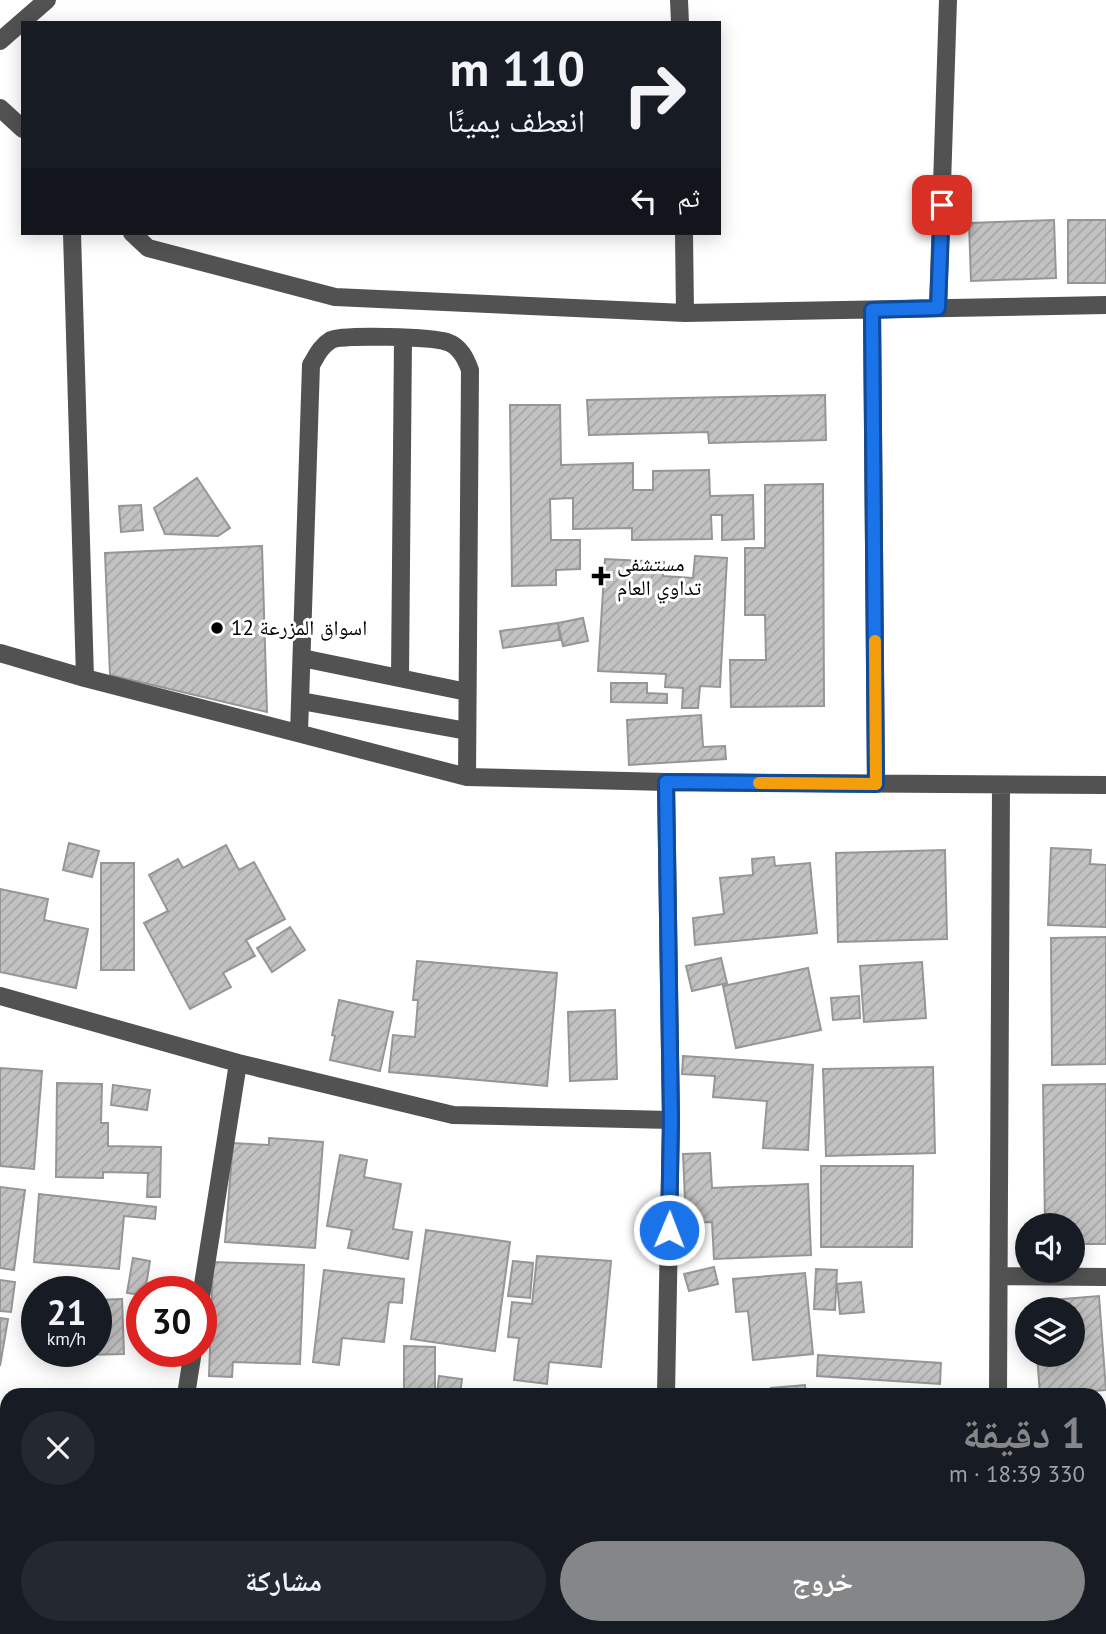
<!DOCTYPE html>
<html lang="ar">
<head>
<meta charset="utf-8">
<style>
  body { margin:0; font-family:"PT Sans","Noto Naskh Arabic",sans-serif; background:#242831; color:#f1f3f6; direction:rtl; height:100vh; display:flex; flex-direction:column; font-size:26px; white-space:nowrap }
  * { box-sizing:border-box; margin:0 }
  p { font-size:23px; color:#9ea1a6 }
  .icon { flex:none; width:38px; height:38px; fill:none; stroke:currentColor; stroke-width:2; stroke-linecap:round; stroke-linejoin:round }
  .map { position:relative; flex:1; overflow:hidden; direction:ltr }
  .drawer { position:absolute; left:0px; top:1388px; width:1106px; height:247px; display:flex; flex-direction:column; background:#171b24; border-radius:21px 21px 0 0; box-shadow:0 4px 18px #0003; direction:rtl }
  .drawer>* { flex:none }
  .banner { position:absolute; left:21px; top:21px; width:700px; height:214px; border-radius:0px; box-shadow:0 4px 18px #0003; direction:rtl; background:#171b24; color:#f1f3f6; overflow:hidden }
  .fabs { position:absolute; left:1015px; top:1213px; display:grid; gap:14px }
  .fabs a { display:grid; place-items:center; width:70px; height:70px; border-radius:50%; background:#171b24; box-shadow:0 4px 18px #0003; font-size:35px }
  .speed { position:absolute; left:21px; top:1276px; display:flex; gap:14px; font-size:35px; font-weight:700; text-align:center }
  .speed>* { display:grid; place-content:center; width:91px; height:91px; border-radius:50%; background:#171b24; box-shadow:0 4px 18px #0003; line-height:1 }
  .speed small { font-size:18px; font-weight:400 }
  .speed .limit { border:10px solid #d22; background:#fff; color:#111 }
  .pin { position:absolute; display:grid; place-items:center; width:60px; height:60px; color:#fff; margin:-30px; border-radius:14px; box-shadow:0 4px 10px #0006 }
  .me { position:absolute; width:77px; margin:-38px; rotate:1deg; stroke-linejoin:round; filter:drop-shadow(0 0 5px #0008) }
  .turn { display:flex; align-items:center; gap:24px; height:147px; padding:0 21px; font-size:32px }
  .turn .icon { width:91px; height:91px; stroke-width:2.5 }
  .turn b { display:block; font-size:49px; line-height:60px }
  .then { display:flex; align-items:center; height:66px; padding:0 21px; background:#0003; gap:14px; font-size:26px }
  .round { display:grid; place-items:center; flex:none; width:74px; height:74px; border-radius:37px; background:#242831 }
  .summary { display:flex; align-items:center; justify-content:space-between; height:119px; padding:0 21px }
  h1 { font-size:42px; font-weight:800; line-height:52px; color:#858687 }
  .action { display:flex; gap:14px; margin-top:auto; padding:14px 21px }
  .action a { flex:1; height:80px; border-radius:42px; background:#858687; color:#fff; font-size:28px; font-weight:800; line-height:80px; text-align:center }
  .action a+a { background:#242831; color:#f1f3f6 }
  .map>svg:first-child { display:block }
</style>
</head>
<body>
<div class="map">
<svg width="1106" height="1634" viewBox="0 0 1106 1634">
  <defs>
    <pattern id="building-hatch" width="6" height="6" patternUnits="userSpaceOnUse" patternTransform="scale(1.75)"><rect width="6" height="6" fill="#c2c2c2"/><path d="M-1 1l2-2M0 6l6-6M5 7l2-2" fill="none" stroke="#a5a5a5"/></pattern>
  </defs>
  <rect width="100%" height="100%" fill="#fff"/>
  <path fill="url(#building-hatch)" stroke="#969696" stroke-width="2" d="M1054,220L1056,278L971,281L969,223Z
    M1068,220H1106V283H1068Z
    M825,395L826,440L709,443L708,432L589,435L587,400Z
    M510,405H560L561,465L633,463V490H653V471L709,470L710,496L753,495L754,539L722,540V515H711L712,539L632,540V528L573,529V498L550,499L551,540H580V569L556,570V585L512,586Z
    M197,478L230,528L218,536L165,534L154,508Z
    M823,484L824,706L731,707L730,660H766L765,615H745V548H765V485Z
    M141,505L143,530L121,532L119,506Z
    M262,546L267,712L110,675L105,553Z
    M695,556L727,558L720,687L700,686L698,708H682L683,688L665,687L666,674L598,671L605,559L664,562L663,576L693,578Z
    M583,618L588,641L563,646L558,623Z
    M558,623L560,640L503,648L500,631Z
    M611,683H647V693L667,694V703L611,702Z
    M701,715L703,747L725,746L726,759L629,765L627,720Z
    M69,843L99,851L92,877L63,870Z
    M226,845L239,870L254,862L285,919L246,940L255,956L223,973L231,987L190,1009L144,923L168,911L149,875L178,859L183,868Z
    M1051,848L1091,850L1090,864L1106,865V927L1048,925Z
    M945,850L947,939L838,942L836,853Z
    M774,857L775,866L810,863L817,933L695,945L693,918L724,914L720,878L753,875L752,859Z
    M101,863H134V970H101Z
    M0,889L48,899L44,920L88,929L76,988L0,972Z
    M290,927L305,950L272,972L257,948Z
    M1106,937V1064L1052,1065L1051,938Z
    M721,958L727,983L692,991L686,966Z
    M417,961L557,973L547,1086L389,1072L393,1035L415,1037L418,1000H413Z
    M922,962L926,1018L864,1022L860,966Z
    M808,968L821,1030L736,1048L723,986Z
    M859,996L860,1018L833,1020L831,998Z
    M339,1000L393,1012L380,1071L330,1060L335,1036L332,1035Z
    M615,1010L617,1079L570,1081L568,1012Z
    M683,1056L813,1065L808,1150L763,1148L767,1101L713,1097L715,1076L682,1074Z
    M933,1067L935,1153L826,1156L823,1069Z
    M0,1068L42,1071L34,1169L0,1166Z
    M57,1083L102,1084L101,1123H108V1146L161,1147L160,1197H147L148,1173L103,1172V1178L56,1177Z
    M1106,1084V1244H1073V1225H1045L1043,1085Z
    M113,1085L150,1090L147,1110L111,1105Z
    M269,1138L323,1142L315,1248L225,1242L233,1143L269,1145Z
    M710,1153L712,1188L808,1184L811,1255L714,1259L712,1222L686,1223L683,1154Z
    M340,1155L367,1160L364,1177L401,1184L393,1229L412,1232L408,1259L348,1248L352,1230L327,1226Z
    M821,1166H913L912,1247H821Z
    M0,1187L25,1190L14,1270L0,1268Z
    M39,1194L156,1207L155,1219L124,1216L119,1269L34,1262Z
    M426,1230L510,1242L495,1351L411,1339Z
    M537,1256L611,1261L601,1367L549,1362L547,1384L514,1380L519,1338L508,1337L512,1302L532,1304Z
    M133,1258L150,1261L145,1292H142V1295L127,1293Z
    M513,1261L533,1263L530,1298L508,1296Z
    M213,1262L304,1265L300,1364L233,1362L232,1377L209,1376Z
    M714,1267L718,1284L689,1291L684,1274Z
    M816,1269L837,1270L835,1310L814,1309Z
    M324,1270L404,1279L402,1303L389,1302L384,1342L342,1338L339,1365L313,1362Z
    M805,1273L813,1354L753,1360L748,1311L736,1312L733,1279Z
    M0,1280L15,1282L11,1312L0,1311Z
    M861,1282L864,1312L840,1314L837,1284Z
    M1099,1296L1106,1390L1040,1395L1037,1354H1073V1309H1040L1039,1301Z
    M122,1299L124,1354L82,1355V1351H96V1300Z
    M0,1318L8,1319L0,1366Z
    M404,1346L435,1347V1395H404Z
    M818,1355L941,1363L940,1384L817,1376Z
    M439,1376L462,1379L460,1395H437Z
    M805,1385L806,1395H772L771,1388Z
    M3,1504H7V1552H2Z
    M0,1568H7V1586H0Z
    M0,1595H7V1628H96L95,1634H0Z
    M178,1628H253L252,1634H178Z
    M269,1628H342L341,1634H268Z
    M522,1628H612V1634H521Z
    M676,1628H711L712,1634H677Z
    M802,1628L803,1634H724V1632Z
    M837,1628H914V1634H816V1629Z
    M1106,1630V1634H1066V1633Z"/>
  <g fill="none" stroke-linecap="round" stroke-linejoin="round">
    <path stroke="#525252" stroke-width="18" d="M679,0L680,23
      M0,41L47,0
      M0,108L23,129
      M72,233L85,678
      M132,233L148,248L335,297L685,313L1106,305
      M684,233L685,313
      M938,308L948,0
      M872,310L876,784
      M0,653L85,678L467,777L666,782L1106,785
      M302,658L467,692
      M400,678L403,338
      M301,701L467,731
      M299,733L311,365C317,355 321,346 331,340C342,334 433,337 447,342C460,346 466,359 470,370L467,777
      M0,996L238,1063L453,1115L671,1120
      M999,1276L1106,1277
      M201,1297L238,1063
      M186,1395L193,1351
      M666,1395L671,1120L666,782
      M998,1395L1001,785
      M1099,1547H1106
      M149,1634L150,1628
      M386,1634L387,1628
      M661,1634V1628
      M998,1634V1628"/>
  </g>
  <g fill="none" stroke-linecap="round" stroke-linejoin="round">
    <g stroke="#114b97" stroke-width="18">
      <path id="route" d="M669,1230L671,1120L666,782L876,784L872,310L938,308L942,205"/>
    </g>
    <use href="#route" stroke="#1a73e8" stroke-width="12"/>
    <path stroke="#f59e0b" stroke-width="12" d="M759,783L876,784L875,641"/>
  </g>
  <g fill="#000" stroke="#fff" stroke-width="2.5">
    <path d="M597.5 565.5h7v7h7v7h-7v7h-7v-7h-7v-7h7z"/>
    <circle cx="217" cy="628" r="7"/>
  </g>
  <g text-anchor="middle" stroke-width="6" stroke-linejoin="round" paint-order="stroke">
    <g font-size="21" fill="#000" stroke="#fff" text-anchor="start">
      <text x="617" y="571">مستشفى<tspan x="617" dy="24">تداوي العام</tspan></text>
      <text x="231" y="635">اسواق المزرعة 12</text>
    </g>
  </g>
</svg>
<div class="fabs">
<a><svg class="icon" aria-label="sound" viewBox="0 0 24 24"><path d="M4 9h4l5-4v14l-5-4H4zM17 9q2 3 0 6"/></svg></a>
<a><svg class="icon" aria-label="layers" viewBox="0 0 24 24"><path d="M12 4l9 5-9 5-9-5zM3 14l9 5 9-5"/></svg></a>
</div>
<div class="speed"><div>21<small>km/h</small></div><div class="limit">30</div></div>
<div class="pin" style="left:942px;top:205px;background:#d93025"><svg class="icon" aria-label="arrive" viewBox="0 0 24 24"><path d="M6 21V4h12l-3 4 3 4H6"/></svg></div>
<svg class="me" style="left:669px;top:1230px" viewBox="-20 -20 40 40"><circle r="17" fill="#1a73e8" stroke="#fff" stroke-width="3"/><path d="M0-11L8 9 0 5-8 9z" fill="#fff"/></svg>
<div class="banner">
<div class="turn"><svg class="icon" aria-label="right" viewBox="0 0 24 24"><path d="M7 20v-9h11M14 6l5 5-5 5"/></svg><div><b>110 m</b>انعطف يمينًا</div></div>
<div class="then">ثم<svg class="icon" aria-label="left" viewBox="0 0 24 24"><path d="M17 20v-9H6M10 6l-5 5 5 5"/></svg></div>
</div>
<section class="drawer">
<div class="summary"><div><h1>1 دقيقة</h1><p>330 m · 18:39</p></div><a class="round"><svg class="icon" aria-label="close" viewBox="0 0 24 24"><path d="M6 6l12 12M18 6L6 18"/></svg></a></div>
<div class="action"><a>خروج</a><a>مشاركة</a></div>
</section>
</div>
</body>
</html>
